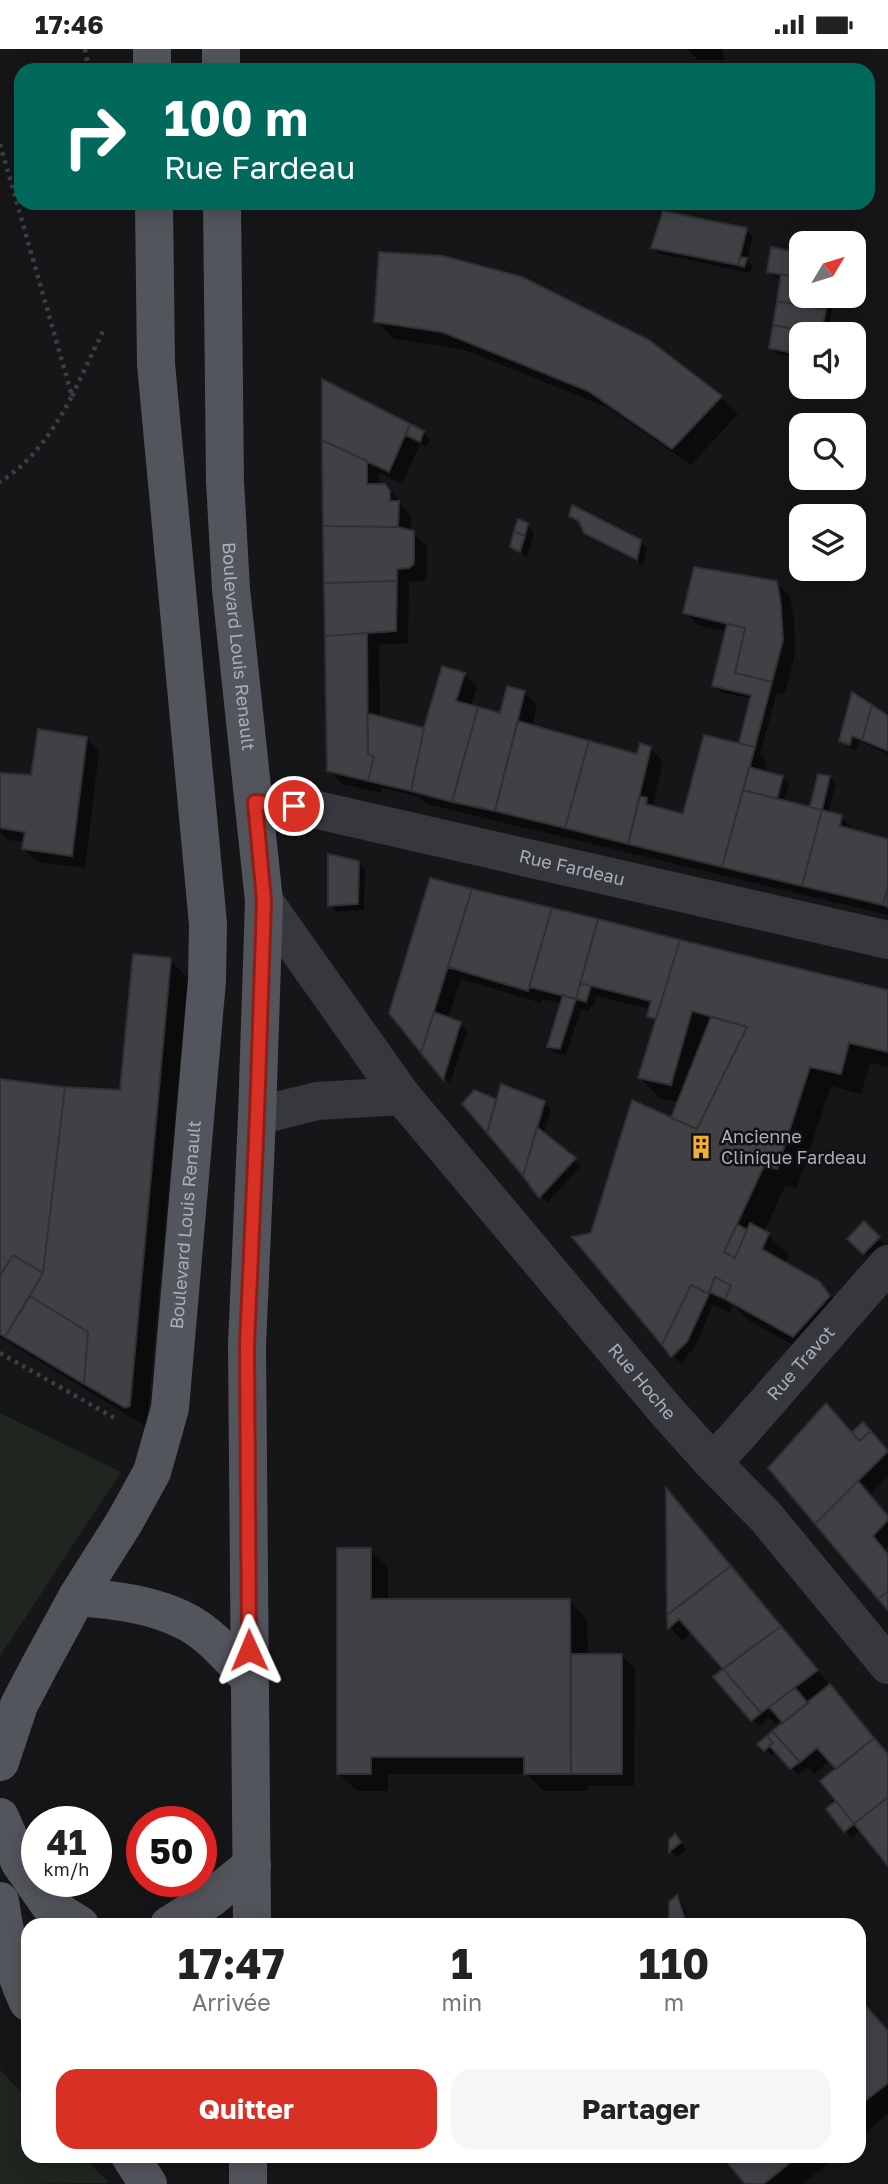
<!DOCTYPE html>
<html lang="fr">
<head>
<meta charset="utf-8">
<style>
  body { margin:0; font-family:"Golos Text",sans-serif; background:#f6f6f6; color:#222; height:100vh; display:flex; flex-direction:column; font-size:26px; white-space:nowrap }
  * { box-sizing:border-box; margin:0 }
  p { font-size:23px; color:#767676 }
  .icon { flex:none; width:38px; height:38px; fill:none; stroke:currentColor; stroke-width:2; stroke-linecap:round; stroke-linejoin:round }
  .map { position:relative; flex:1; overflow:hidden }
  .details { position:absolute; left:21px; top:1869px; width:845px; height:245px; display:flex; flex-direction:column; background:#fff; border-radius:21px; box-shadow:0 4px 18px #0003 }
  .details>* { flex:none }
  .top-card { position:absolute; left:14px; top:14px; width:861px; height:147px; border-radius:21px; box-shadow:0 4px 18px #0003; background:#00695c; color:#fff; overflow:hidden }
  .needle { width:46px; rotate:52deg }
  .tools { position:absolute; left:789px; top:182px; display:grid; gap:14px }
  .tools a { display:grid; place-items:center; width:77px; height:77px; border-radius:14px; background:#fff; box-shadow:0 4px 18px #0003; font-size:35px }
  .speed { position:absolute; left:21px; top:1757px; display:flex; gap:14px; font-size:35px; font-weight:700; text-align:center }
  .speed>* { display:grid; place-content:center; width:91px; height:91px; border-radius:50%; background:#fff; box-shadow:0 4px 18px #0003; line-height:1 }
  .speed small { font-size:18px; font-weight:400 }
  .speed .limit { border:10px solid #d22; background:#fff; color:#111 }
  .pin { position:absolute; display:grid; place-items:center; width:60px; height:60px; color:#fff; margin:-30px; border:4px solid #fff; border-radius:50%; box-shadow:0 2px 7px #0007 }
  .me { position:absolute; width:77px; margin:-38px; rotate:359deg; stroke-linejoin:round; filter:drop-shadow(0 0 5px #0008) }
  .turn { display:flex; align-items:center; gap:24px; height:147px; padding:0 35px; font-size:32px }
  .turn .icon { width:91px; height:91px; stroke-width:2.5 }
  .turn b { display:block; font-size:49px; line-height:60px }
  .eta { display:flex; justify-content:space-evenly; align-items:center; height:119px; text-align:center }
  .eta b { font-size:42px; font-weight:700; line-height:49px }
  .button { display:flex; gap:14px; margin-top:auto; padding:14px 35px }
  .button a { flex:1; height:80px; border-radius:21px; background:#d93025; color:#fff; font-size:28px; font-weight:700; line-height:80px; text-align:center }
  .button a+a { background:#f6f6f6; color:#222 }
  .status { display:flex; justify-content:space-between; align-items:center; height:49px; padding:0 35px; background:#fff; direction:ltr }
  .status svg { height:19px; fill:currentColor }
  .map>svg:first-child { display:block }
</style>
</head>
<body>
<div class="status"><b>17:46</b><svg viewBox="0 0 49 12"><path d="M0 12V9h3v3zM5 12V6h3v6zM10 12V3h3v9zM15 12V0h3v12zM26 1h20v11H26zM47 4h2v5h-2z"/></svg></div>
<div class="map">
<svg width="888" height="2135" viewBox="0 0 888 2135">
  <rect width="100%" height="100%" fill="#161618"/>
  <path fill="#1e261f" d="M0,1364L121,1423L0,1607Z
    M0,2021L28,2050V2107H83L109,2134L0,2135Z"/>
  <path fill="#0007" fill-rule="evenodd" d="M687,0H723L724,11H698Z
    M746,181L753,187L747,211L753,217L750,224L660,205L653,199Z
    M381,204L720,348L738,365L691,416L608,359L462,300L394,290L376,272Z
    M798,206L802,209V247H834L828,285H802V310L777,305L771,298L782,230L776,229L769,222Z
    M323,333L423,384L430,390L426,398L420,395L402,435L379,424V436H385L398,450L402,458L411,467V483L427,497V529L423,532L409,533L408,594L379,596L380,669L425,681L464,625L477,638L471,658L501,666L524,643L537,656L532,678L638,708L650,699L663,712L653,757L684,767L744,697L741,694L752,650L720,643L714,637L727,583L698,576L685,563L776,534L790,547L794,570L795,605L785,645L777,643L760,706L767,712L764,724L782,728L789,735L784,753L812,760L829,728L836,735L828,765L841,768L854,781L888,791V866L426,755L420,748L382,739L381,744L342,735L329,721ZM752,699L756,700L750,721L747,719Z
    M571,466L640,493L647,499L643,516L593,490L585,483L582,475Z
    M527,476L534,483L527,508L512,498Z
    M888,665V705L859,692L856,701L848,698L841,691Z
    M86,689L99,702L85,819L37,813L24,800L25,793L8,791L0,783V726L33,728Z
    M358,814L365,820L364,861L336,863L330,856Z
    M431,832L888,943V1018L870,1014L861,1045L831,1037L797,1139L785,1137L764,1183L789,1206L785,1215L819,1234L841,1256L815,1308L748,1271L733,1256L730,1264L713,1256L694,1300L688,1305L683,1315L680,1312L679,1313L674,1308L680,1302L593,1185L672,1071L679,1053L661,1050L640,1029L657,974L649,967L651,960L596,947L593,958L590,957L589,962L581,960L566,1006L556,1004L549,997L562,955L542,950L541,954L461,930L448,970L460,975L467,982L450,1035L422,1003L391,963Z
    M170,911L188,929L147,1375L144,1376L0,1288V1032L121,1043Z
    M475,1043L498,1053L544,1054L551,1060L543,1085L581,1117L547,1154L464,1055Z
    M864,1175L885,1195L871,1210L849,1190Z
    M827,1356L853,1385L863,1376L888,1402V1427L870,1446L888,1467V1497L884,1501L888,1505V1559L771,1419Z
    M668,1444L888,1705V1814L861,1781L852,1788L828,1760L838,1752V1720L831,1711L814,1725L808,1718L798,1726L777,1702L772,1707L760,1695L785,1674L782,1671L776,1675L769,1669L759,1677L752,1670L733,1629L692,1583L682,1592L670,1579ZM818,1643L820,1646L808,1655L806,1653Z
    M370,1500L388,1518V1552H570L587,1570L588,1607L621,1606L635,1619L634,1737H588V1742H544L527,1725H388V1742H357L339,1725Z
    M675,1788L687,1801L677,1808L671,1802V1792Z
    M677,1849L683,1855L690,1876H671Z
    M859,1948L888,1981V2065L859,2089Z
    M724,2107H837L803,2135H747Z"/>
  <path fill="#404145" stroke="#303034" stroke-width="2" d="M663,162L747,179L738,216L651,199Z
    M771,198L799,204L794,228L767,223Z
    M379,203L443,207L522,228L649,291L722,347L672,400L588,342L442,283L374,273Z
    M740,208L747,209L744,218L738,216Z
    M781,225L802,230V247H828L826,261L777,252Z
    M777,252L826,261L821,285L773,276Z
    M773,276L819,285H802V306L769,299Z
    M322,330L410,375L389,423L322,391Z
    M410,375L424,382L420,393L406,386Z
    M322,391L367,412V435H385L390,442V452H399L398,478L323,477Z
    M572,456L641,491L637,511L584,484L579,472L569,467Z
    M518,470L528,474L525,487L514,482Z
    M323,477L398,478L414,482V515L409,519L397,520V532L324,534Z
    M514,482L525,487L520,503L510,498Z
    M694,518L777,532L781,556L783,591L772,633L735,624L745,579L683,564Z
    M397,532L396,582L325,587L324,534Z
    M727,575L745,579L735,624L772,633L755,698L739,694L751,646L712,637Z
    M367,584L368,705L374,708L368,732L327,722L325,587Z
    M442,617L465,624L456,652L478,658L452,753L411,742L424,679Z
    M507,637L525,642L495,762L452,753L478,658L500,664Z
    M852,643L872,656L862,691L852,687L850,696L839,692Z
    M872,656L888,667V702L862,691Z
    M367,664L424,679L411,742L368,732L374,708L368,705Z
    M518,672L589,692L565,779L495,762Z
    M38,680L87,688L72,807L22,800L25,783L0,779V724L31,726Z
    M704,686L755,698L722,818L628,795L640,747L647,749L646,755L683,765Z
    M589,692L637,705L640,694L651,698L628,795L565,779Z
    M749,718L783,727L777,750L743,741Z
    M818,725L830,727L822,761L810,758Z
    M743,741L822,761L802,837L722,818Z
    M822,761L842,766L840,777L888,790V837L883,856L802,837Z
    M328,805L359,812L358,855L328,857Z
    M430,829L472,840L421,1004L389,964Z
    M888,837V858L883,856Z
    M472,840L552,859L528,942L448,918Z
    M552,859L598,870L576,950L529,938Z
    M598,870L680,891L656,970L647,967L651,952L580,934Z
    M680,891L888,941V1003L849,994L841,1025L810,1018L777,1120L764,1117L724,1203L735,1209L750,1174L769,1184L762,1200L820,1233L830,1247L793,1288L725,1250L731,1237L715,1228L709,1245L691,1236L662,1296L572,1188L591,1184L632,1051L697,1080L747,978L692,962L671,1036L638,1029Z
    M133,905L171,909L130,1357L125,1359L84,1335L88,1283L30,1247L43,1224L65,1038L120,1041Z
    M580,934L591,937L586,953L576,950Z
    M563,946L576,950L560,1000L547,998Z
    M434,963L461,973L443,1031L421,1004Z
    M711,968L747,978L697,1080L671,1069Z
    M0,1030L65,1038L43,1224L13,1206L0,1227Z
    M501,1035L545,1052L523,1127L487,1084Z
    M474,1041L496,1050L487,1084L462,1055Z
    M537,1078L576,1109L539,1149L523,1127Z
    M864,1172L880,1188L863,1205L847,1190Z
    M737,1175L747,1181L735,1209L724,1203Z
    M13,1206L43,1224L5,1288L0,1285V1227Z
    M715,1228L731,1237L725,1250L709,1243Z
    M691,1236L709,1245L687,1293L671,1308L662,1296Z
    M30,1247L88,1283L84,1335L5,1288Z
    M826,1354L859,1392L871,1382L888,1402L815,1475L768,1419Z
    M863,1373L871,1382L859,1392L852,1383Z
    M858,1432L888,1467V1471L873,1487L888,1505V1542L878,1550L815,1475Z
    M666,1439L731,1517L667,1566Z
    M337,1499H371V1550H570L571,1725H524V1708H371V1725H337Z
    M731,1517L781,1577L723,1620L679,1570L668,1580L667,1566Z
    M888,1542V1561L878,1550Z
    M781,1577L818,1621L761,1664L723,1620Z
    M571,1605H622V1725H571Z
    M723,1620L761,1664L751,1672L713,1628Z
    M830,1635L874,1689L836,1720L817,1699L800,1713L772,1682Z
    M795,1639L808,1654L783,1674L769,1658Z
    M772,1682L800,1713L790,1720L769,1696L773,1694L767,1687Z
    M767,1687L773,1694L764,1702L757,1695Z
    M874,1689L888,1705V1748L854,1775L820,1732Z
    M888,1748V1817L854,1775Z
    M836,1752L854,1775L844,1783L826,1760Z
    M675,1785L681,1793L669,1803V1791Z
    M677,1846L687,1876H669V1853Z
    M859,1949L888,1982V2034L859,2057Z
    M722,2107H798L764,2135H745Z"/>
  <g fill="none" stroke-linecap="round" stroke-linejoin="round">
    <path stroke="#3d3f44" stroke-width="4.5" stroke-dasharray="3.5 5" stroke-linecap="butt" d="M85,0L89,21
      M0,95L72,347C53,382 34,411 0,433
      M72,347L104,280
      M0,1304L118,1371"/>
    <g stroke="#37383d" stroke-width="38">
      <path id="s1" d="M255,753L313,760L888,891"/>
      <path id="s2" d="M264,852L402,1047L662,1357L712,1413L766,1468L888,1616"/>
      <path d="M257,1067L317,1052L402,1047"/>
      <path id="s3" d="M712,1413L733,1392L888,1215"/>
    </g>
    <g stroke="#53555c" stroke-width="38">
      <path d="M221,0V21"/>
      <path d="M152,21V0"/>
      <path id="s4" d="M222,154L225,432L231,540L264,852L257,1067L247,1296L252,1876"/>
      <path d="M77,1548C115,1551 154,1555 189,1574C212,1587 231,1610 249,1629"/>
      <path id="s5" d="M0,1713L19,1656L40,1616L77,1548L125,1472L152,1423L170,1359L207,931L208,875L156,315L154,154"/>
      <path d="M0,1768L20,1814L50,1857L80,1876"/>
      <path d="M0,1852C5,1887 13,1922 28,1953"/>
      <path d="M169,1876L210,1850L252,1816"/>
      <path d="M130,2107L148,2135"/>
      <path d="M248,2135V2107"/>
    </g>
  </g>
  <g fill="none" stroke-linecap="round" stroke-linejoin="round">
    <g stroke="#8d1f18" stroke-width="18">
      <path id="route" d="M249,1601L247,1296L257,1067L264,852L255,753L294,757"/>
    </g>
    <use href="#route" stroke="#d93025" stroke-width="12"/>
  </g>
  <defs>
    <g id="building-bare" transform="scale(1.89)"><path d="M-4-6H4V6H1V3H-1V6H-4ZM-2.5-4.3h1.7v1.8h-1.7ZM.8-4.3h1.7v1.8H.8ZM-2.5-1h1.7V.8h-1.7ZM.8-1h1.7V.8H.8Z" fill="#f2b134" stroke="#111113" stroke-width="2.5" paint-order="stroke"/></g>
  </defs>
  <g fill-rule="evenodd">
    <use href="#building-bare" x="701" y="1098"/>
  </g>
  <g text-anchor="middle" stroke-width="5" stroke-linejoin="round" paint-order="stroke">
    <g font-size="18" fill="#a8adb8" stroke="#111113">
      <text dy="6" stroke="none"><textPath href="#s4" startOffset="444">Boulevard Louis Renault</textPath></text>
      <text dy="6" stroke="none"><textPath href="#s1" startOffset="324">Rue Fardeau</textPath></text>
      <text dy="6" stroke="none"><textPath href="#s5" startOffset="579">Boulevard Louis Renault</textPath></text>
      <text dy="6" stroke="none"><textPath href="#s3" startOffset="133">Rue Travot</textPath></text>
      <text dy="6" stroke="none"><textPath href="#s2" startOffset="612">Rue Hoche</textPath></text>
    </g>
    <g font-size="18" fill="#a8adb8" stroke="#111113" text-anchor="start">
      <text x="721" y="1094">Ancienne<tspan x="721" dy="21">Clinique Fardeau</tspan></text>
    </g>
  </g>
</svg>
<div class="tools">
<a><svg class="needle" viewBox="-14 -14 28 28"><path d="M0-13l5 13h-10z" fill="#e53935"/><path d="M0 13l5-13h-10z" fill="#767676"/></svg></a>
<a><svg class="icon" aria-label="sound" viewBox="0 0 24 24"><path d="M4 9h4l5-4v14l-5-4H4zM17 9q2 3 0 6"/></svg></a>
<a><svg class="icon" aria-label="search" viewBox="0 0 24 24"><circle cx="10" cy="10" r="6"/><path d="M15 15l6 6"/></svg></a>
<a><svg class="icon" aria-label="layers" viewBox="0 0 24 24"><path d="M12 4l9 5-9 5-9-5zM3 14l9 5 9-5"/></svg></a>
</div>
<div class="speed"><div>41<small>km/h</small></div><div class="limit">50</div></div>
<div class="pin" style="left:294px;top:757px;background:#d93025"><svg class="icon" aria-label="arrive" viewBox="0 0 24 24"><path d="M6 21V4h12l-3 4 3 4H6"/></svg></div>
<svg class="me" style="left:249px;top:1601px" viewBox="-20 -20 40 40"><path d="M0-17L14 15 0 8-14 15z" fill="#d93025" stroke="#fff" stroke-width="4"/></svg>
<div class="top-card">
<div class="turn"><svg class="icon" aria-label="right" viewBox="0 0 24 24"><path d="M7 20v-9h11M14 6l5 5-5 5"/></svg><div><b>100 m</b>Rue Fardeau</div></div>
</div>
<section class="details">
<div class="eta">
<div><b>17:47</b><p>Arrivée</p></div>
<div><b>1</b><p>min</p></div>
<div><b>110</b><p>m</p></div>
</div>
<div class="button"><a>Quitter</a><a>Partager</a></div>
</section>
</div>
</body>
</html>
